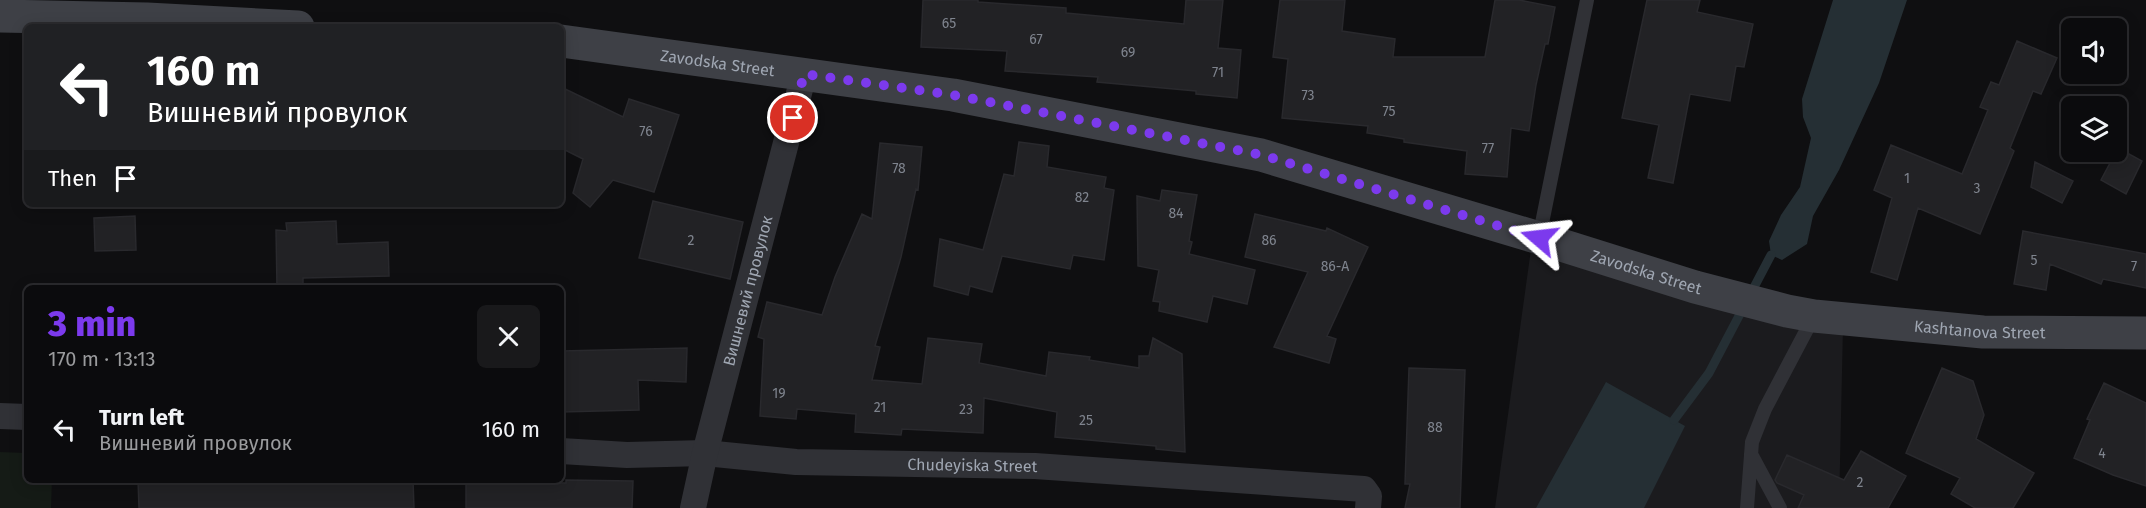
<!DOCTYPE html>
<html lang="en">
<head>
<meta charset="utf-8">
<style>
  body { margin:0; font-family:"Fira Sans",sans-serif; background:#19191b; color:#f1f3f6; height:100vh; display:flex; flex-direction:column; font-size:22px; white-space:nowrap }
  * { box-sizing:border-box; margin:0 }
  p { font-size:20px; color:#9a9b9d }
  .icon { flex:none; width:33px; height:33px; fill:none; stroke:currentColor; stroke-width:2; stroke-linecap:round; stroke-linejoin:round }
  .map { position:relative; flex:1; overflow:hidden }
  .panel { position:absolute; left:24px; top:285px; width:540px; height:198px; display:flex; flex-direction:column; background:#0b0b0d; border-radius:9px; box-shadow:0 3px 15px #0003,0 0 0 2px #2b2b2e }
  .panel>* { flex:none }
  .top-card { position:absolute; left:24px; top:24px; width:540px; height:183px; border-radius:9px; box-shadow:0 3px 15px #0003,0 0 0 2px #2b2b2e; background:#202124; color:#fff; overflow:hidden }
  .tools { position:absolute; left:2061px; top:18px; display:grid; gap:12px }
  .tools a { display:grid; place-items:center; width:66px; height:66px; border-radius:9px; background:#0b0b0d; box-shadow:0 3px 15px #0003,0 0 0 2px #2b2b2e; font-size:30px }
  .pin { position:absolute; display:grid; place-items:center; width:51px; height:51px; color:#fff; margin:-26px; border:3px solid #fff; border-radius:50%; box-shadow:0 2px 6px #0007 }
  .me { position:absolute; width:66px; margin:-33px; rotate:287deg; stroke-linejoin:round; filter:drop-shadow(0 0 4px #0008) }
  .turn { display:flex; align-items:center; gap:21px; height:126px; padding:0 24px; font-size:27px }
  .turn .icon { width:78px; height:78px; stroke-width:2.5 }
  .turn b { display:block; font-size:42px; line-height:51px }
  .then { display:flex; align-items:center; height:57px; padding:0 24px; background:#0003; gap:12px; font-size:22px }
  .round { display:grid; place-items:center; flex:none; width:63px; height:63px; border-radius:9px; background:#19191b }
  .head { display:flex; align-items:center; justify-content:space-between; height:102px; padding:0 24px }
  h1 { font-size:36px; font-weight:800; line-height:45px; color:#7c3aed }
  ul { padding:0; list-style:none }
  li { display:flex; align-items:center; gap:18px; height:84px; padding:0 24px }
  li div { flex:1 }
  li b { display:block; font-size:22px }
  li em { font-style:normal }
  .map>svg:first-child { display:block }
</style>
</head>
<body>
<div class="map">
<svg width="2146" height="508" viewBox="0 0 2146 508">
  <rect width="100%" height="100%" fill="#0f0f11"/>
  <path fill="#1b1b1e" d="M1532,242L1843,327L1839,508H1495Z"/>
  <path fill="#151b16" d="M0,452L27,453V480H52L51,508H0Z"/>
  <path fill="#252f34" d="M1833,0H1907L1879,83L1839,170L1813,216L1807,244L1782,260L1771,255L1769,241L1781,215L1800,187L1811,138L1803,117L1802,99Z
    M1606,382L1685,426L1644,508H1536Z"/>
  <g fill="none" stroke-linecap="round" stroke-linejoin="round">
    <path stroke="#252f34" stroke-width="9" d="M1674,420L1709,373L1771,255"/>
  </g>
  <path fill="#222225" stroke="#29292d" stroke-width="1.5" d="M923,0H978V2L1066,8V13L1184,24L1186,0H1223L1218,48L1241,50L1237,98L1196,94V91L1097,82L1098,77L1005,71L1007,51L921,47Z
    M1280,0H1345L1342,31L1395,39L1393,57H1485L1495,0H1519L1555,7L1548,44H1545L1536,85L1529,131L1511,128L1507,177L1465,174L1467,151L1404,142V139L1367,133L1368,126L1282,118L1288,59L1273,57Z
    M1647,0H1700L1697,12L1753,24L1744,67L1736,66L1730,101L1690,94L1673,183L1648,178L1659,125L1622,118Z
    M2017,41L2057,58L2041,94L2033,91L2010,148L2014,151L1980,234L1918,208L1897,280L1871,272L1892,198L1874,190L1891,145L1962,174L1988,110L1980,107L1991,82L1999,85Z
    M561,87L623,117L629,99L679,115L654,192L613,180L590,207L573,193L583,159L561,148Z
    M1019,142L1049,146L1047,167L1106,177L1104,188L1114,190L1104,260L1073,255L1070,269L1002,256L992,292L970,286L968,295L934,286L940,239L983,250L1004,174L1014,176Z
    M880,143L922,147L918,190L916,189L901,257L875,346L880,347L872,380L922,384L928,338L982,344L979,363L1046,376L1049,352L1090,357L1089,360L1139,368V356H1149L1153,338L1182,354L1185,452L1156,449V446L1055,437L1057,412L984,398L983,433L902,429L901,435L855,432L856,414L797,409L796,419L760,416L764,339L758,337L767,302L822,315L835,277L862,214L872,219Z
    M2118,148L2142,161L2126,194L2101,180Z
    M2035,162L2073,181L2062,203L2031,187Z
    M1162,190L1197,195L1189,241L1192,242L1189,254L1255,270L1247,304L1213,296L1207,322L1159,311L1160,302L1153,301L1159,270L1138,266L1137,196L1160,201Z
    M653,201L743,222L730,279L639,258Z
    M1255,214L1326,231L1327,228L1368,247L1327,336L1336,339L1329,363L1274,347L1308,272L1245,257Z
    M135,216L136,250L95,251L94,218Z
    M336,221L337,244L388,242L389,276L303,278V288H277L276,230L287,231L286,223Z
    M2023,231L2146,254V288L2103,279L2101,284L2050,264L2046,290L2014,284Z
    M687,348L686,382L638,380L639,410L561,412V351Z
    M1409,368L1465,370L1460,508H1405L1410,484H1405Z
    M1942,368L1973,381L1984,415L1976,439L2034,473L2013,508H1975L1951,494L1960,478L1906,453Z
    M2104,383L2146,403V486L2113,475L2074,458L2090,420L2087,419Z
    M1861,451L1906,476L1888,508H1798L1804,495L1777,483L1775,480L1787,455L1844,480Z
    M138,480H413L414,508H139Z
    M566,480L633,481L632,508H466V482L566,483Z"/>
  <g fill="none" stroke-linecap="round" stroke-linejoin="round">
    <path stroke="#303136" stroke-width="14" d="M1539,238L1587,0
      M1751,454L1780,508
      M1747,508L1752,442L1765,409L1814,316"/>
    <g stroke="#303136" stroke-width="26">
      <path d="M0,416L27,417"/>
      <path id="s1" d="M561,451L627,455L705,453L796,462L1035,466L1364,489L1369,496L1368,508"/>
      <path id="s2" d="M693,508L705,453L804,74"/>
    </g>
    <g stroke="#3e4046" stroke-width="33">
      <path d="M0,16L147,19L298,27"/>
      <path id="s3" d="M561,41L953,95L1261,155L1539,238L1695,287L1787,311L1814,316L1983,332L2146,333"/>
    </g>
  </g>
  <g fill="none" stroke-linecap="round" stroke-linejoin="round">
    <path stroke="#7c3aed" stroke-width="10" stroke-dasharray="0 18" d="M793,118L804,74L953,95L1262,155L1539,238"/>
  </g>
  <g text-anchor="middle" stroke-width="6" stroke-linejoin="round" paint-order="stroke">
    <g font-size="14" fill="#7f848e">
      <text x="949" y="28">65</text>
      <text x="1036" y="44">67</text>
      <text x="1128" y="57">69</text>
      <text x="1218" y="77">71</text>
      <text x="1308" y="100">73</text>
      <text x="1389" y="116">75</text>
      <text x="646" y="136">76</text>
      <text x="1488" y="153">77</text>
      <text x="899" y="173">78</text>
      <text x="1907" y="183">1</text>
      <text x="1977" y="193">3</text>
      <text x="1082" y="202">82</text>
      <text x="1176" y="218">84</text>
      <text x="691" y="245">2</text>
      <text x="1269" y="245">86</text>
      <text x="2034" y="265">5</text>
      <text x="1335" y="271">86-А</text>
      <text x="2134" y="271">7</text>
      <text x="779" y="398">19</text>
      <text x="880" y="412">21</text>
      <text x="966" y="414">23</text>
      <text x="1086" y="425">25</text>
      <text x="1435" y="432">88</text>
      <text x="2102" y="458">4</text>
      <text x="1860" y="487">2</text>
    </g>
    <g font-size="16" fill="#9fa6b2" stroke="#0a0a0b">
      <text dy="6" stroke="none"><textPath href="#s3" startOffset="158">Zavodska Street</textPath></text>
      <text dy="6" stroke="none"><textPath href="#s3" startOffset="1112">Zavodska Street</textPath></text>
      <text dy="6" stroke="none"><textPath href="#s2" startOffset="224">Вишневий провулок</textPath></text>
      <text dy="6" stroke="none"><textPath href="#s3" startOffset="1452">Kashtanova Street</textPath></text>
      <text dy="6" stroke="none"><textPath href="#s1" startOffset="412">Chudeyiska Street</textPath></text>
    </g>
  </g>
</svg>
<div class="tools">
<a><svg class="icon" aria-label="sound" viewBox="0 0 24 24"><path d="M4 9h4l5-4v14l-5-4H4zM17 9q2 3 0 6"/></svg></a>
<a><svg class="icon" aria-label="layers" viewBox="0 0 24 24"><path d="M12 4l9 5-9 5-9-5zM3 14l9 5 9-5"/></svg></a>
</div>
<div class="pin" style="left:793px;top:118px;background:#d93025"><svg class="icon" aria-label="arrive" viewBox="0 0 24 24"><path d="M6 21V4h12l-3 4 3 4H6"/></svg></div>
<svg class="me" style="left:1539px;top:238px" viewBox="-20 -20 40 40"><path d="M0-17L14 15 0 8-14 15z" fill="#7c3aed" stroke="#fff" stroke-width="4"/></svg>
<div class="top-card">
<div class="turn"><svg class="icon" aria-label="left" viewBox="0 0 24 24"><path d="M17 20v-9H6M10 6l-5 5 5 5"/></svg><div><b>160 m</b>Вишневий провулок</div></div>
<div class="then">Then<svg class="icon" aria-label="arrive" viewBox="0 0 24 24"><path d="M6 21V4h12l-3 4 3 4H6"/></svg></div>
</div>
<section class="panel">
<div class="head"><div><h1>3 min</h1><p>170 m · 13:13</p></div><a class="round"><svg class="icon" aria-label="close" viewBox="0 0 24 24"><path d="M6 6l12 12M18 6L6 18"/></svg></a></div>
<ul>
<li><svg class="icon" aria-label="left" viewBox="0 0 24 24"><path d="M17 20v-9H6M10 6l-5 5 5 5"/></svg><div><b>Turn left</b><p>Вишневий провулок</p></div><em>160 m</em></li>
</ul>
</section>
</div>
</body>
</html>
